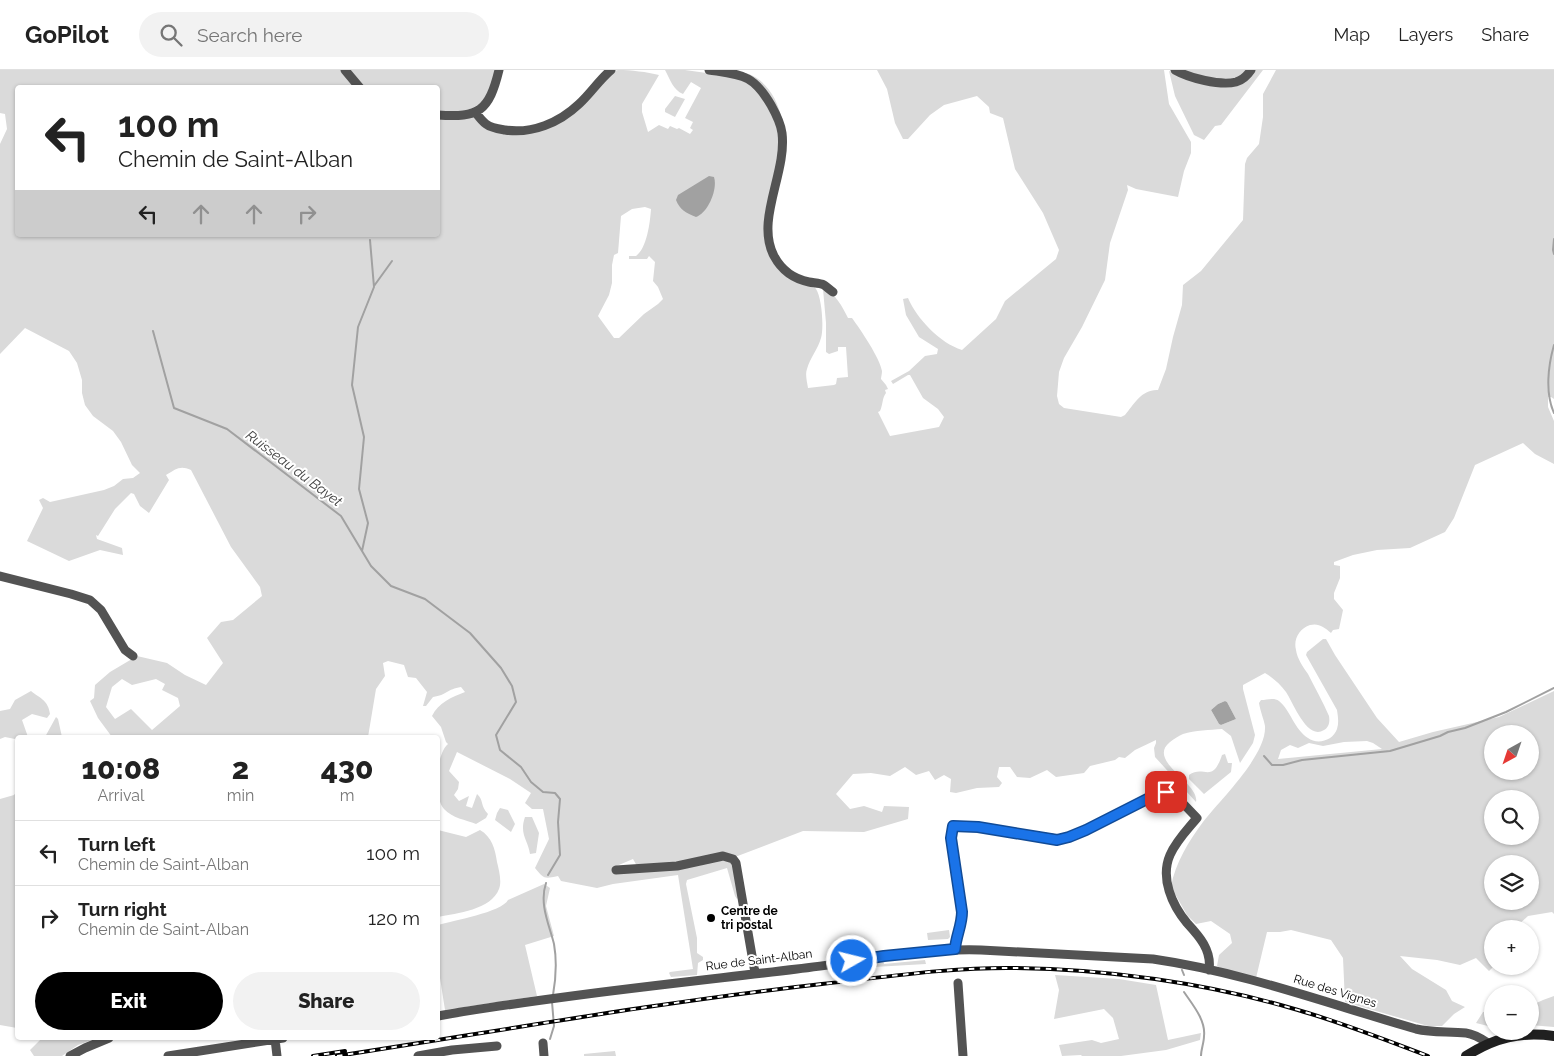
<!DOCTYPE html>
<html lang="en">
<head>
<meta charset="utf-8">
<style>
  body { margin:0; font-family:Raleway,sans-serif; background:#f2f2f2; color:#222; height:100vh; display:flex; flex-direction:column; font-size:19px; white-space:nowrap }
  * { box-sizing:border-box; margin:0 }
  p { font-size:16px; color:#767676 }
  .icon { flex:none; width:28px; height:28px; fill:none; stroke:currentColor; stroke-width:2; stroke-linecap:round; stroke-linejoin:round }
  .map { position:relative; flex:1; overflow:hidden }
  .details { position:absolute; left:15px; top:665px; width:425px; height:305px; display:flex; flex-direction:column; background:#fff; border-radius:5px; box-shadow:0 1px 4px #0004 }
  .details>* { flex:none }
  .hud { position:absolute; left:15px; top:15px; width:425px; height:152px; border-radius:5px; box-shadow:0 1px 4px #0004; background:#fff; color:#222; overflow:hidden }
  .needle { width:32px; rotate:220deg }
  .controls { position:absolute; left:1484px; top:655px; display:grid; gap:10px }
  .controls a { display:grid; place-items:center; width:55px; height:55px; border-radius:50%; background:#fff; box-shadow:0 1px 4px #0004; font-size:25px }
  .pin { position:absolute; display:grid; place-items:center; width:42px; height:42px; color:#fff; margin:-21px; border-radius:10px; box-shadow:0 2px 8px #0006 }
  .me { position:absolute; width:55px; margin:-28px; rotate:82deg; stroke-linejoin:round; filter:drop-shadow(0 0 4px #0008) }
  .turn { display:flex; align-items:center; gap:18px; height:105px; padding:0 20px; font-size:22px }
  .turn .icon { width:65px; height:65px; stroke-width:2.5 }
  .turn b { display:block; font-size:35px; line-height:42px }
  .lanes { display:flex; align-items:center; height:48px; padding:0 20px; background:#0003; justify-content:center; gap:25px; direction:ltr }
  .lanes .off { opacity:.35 }
  .eta { display:flex; justify-content:space-evenly; align-items:center; height:85px; text-align:center }
  .eta b { font-size:30px; font-weight:800; line-height:35px }
  .cta { display:flex; gap:10px; margin-top:auto; padding:10px 20px }
  .cta a { flex:1; height:58px; border-radius:30px; background:#000; color:#fff; font-size:20px; font-weight:800; line-height:58px; text-align:center }
  .cta a+a { background:#f2f2f2; color:#222 }
  ul { padding:0; list-style:none }
  li { display:flex; align-items:center; gap:15px; height:65px; padding:0 20px; border-top:1px solid #e0e0e0 }
  li div { flex:1 }
  li b { display:block; font-size:19px }
  li em { font-style:normal }
  header { display:flex; align-items:center; gap:30px; box-sizing:border-box; height:70px; padding:0 25px; background:#fff; border-bottom:1px solid #e0e0e0 }
  header strong { font-size:24px }
  nav { display:flex; gap:28px; margin-inline-start:auto; font-size:18px }
  .search { width:350px; height:45px; background:#f2f2f2; display:flex; align-items:center; gap:12px; box-sizing:border-box; padding:0 18px; border-radius:28px; color:#767676; font-size:19px }
  .map>svg:first-child { display:block }
</style>
</head>
<body>
<header>
<strong>GoPilot</strong>
<div class="search"><svg class="icon" aria-label="search" viewBox="0 0 24 24"><circle cx="10" cy="10" r="6"/><path d="M15 15l6 6"/></svg>Search here</div>
<nav><a>Map</a><a>Layers</a><a>Share</a></nav>
</header>
<div class="map">
<svg width="1554" height="986" viewBox="0 0 1554 986">
  <rect width="100%" height="100%" fill="#fff"/>
  <path fill="#dadada" fill-rule="evenodd" d="M0,0H497C491,32 478,39 448,45L446,49L475,46V49C505,75 553,64 580,37C589,28 605,3 618,0C631,0 647,2 659,5L642,34V42L648,62L659,55L668,59L670,56L677,59L679,58L690,64L693,60L690,58L693,52L685,48L701,18L691,12L683,24C673,20 670,9 665,0H685L742,8L746,10V3C767,10 777,29 782,49L776,52L781,70V79L766,151C764,177 771,204 799,212C805,214 813,213 816,219C822,228 824,258 821,268C818,279 810,288 807,299C805,304 807,312 808,318L834,315L836,314L837,308L848,307L846,277H838V281L829,284L826,282V253L823,219L825,218C836,225 842,236 848,248H852C860,259 880,288 882,301C882,304 881,307 881,309L886,315L888,319L885,320L886,323C882,328 883,335 880,341L878,342L890,366L939,357L944,347L938,339L923,328L910,305H908L893,314L891,311L909,301L925,286L937,284L938,279L919,267L906,245L903,229L908,228C917,249 940,273 962,280L996,249L1005,231L1056,189L1059,180L1043,143L1015,99L1003,48L990,43L989,37L977,26L944,35L930,45L908,69H903L895,53L887,19L877,0H1164L1169,34L1191,72V83L1184,101L1178,127L1136,119L1127,115L1128,120L1110,173L1105,210L1082,257L1064,288L1059,302L1057,326L1059,334L1064,338L1121,347L1125,345C1134,334 1142,319 1158,320L1166,299L1173,267L1182,235L1183,215L1201,201L1243,150L1245,94L1247,88L1259,74L1263,47V24L1276,0H1554V329L1551,327H1548V337L1554,351V394L1535,384L1523,373L1475,395L1454,448L1445,462L1410,478L1377,480L1353,485L1334,492V495L1340,496V508L1334,523V529L1343,540L1339,559L1333,560L1331,563C1324,557 1319,553 1310,555C1300,558 1293,569 1296,580C1297,588 1303,597 1308,604C1315,618 1323,632 1329,646C1330,652 1329,657 1324,660C1307,671 1293,632 1286,622C1280,614 1273,608 1265,603L1243,615V619L1255,665L1253,673L1240,693L1231,666L1222,659C1210,660 1195,660 1183,664C1178,666 1174,669 1170,672C1146,691 1200,713 1196,732L1155,687L1154,678L1156,673V670L1135,680L1125,688L1119,687L1115,690L1090,696L1084,703L1056,707L1047,700L1030,708L1017,707L1010,697H999L997,707L1002,713L999,717L977,718L956,723L950,722L951,709L944,705L935,710L929,701L916,705L905,697L890,706L871,703L853,704L836,724L850,739L864,736L882,742L884,736L909,737L908,749L864,762L803,761L735,787L726,784H720L675,794L637,796L633,789L614,797V802L678,798L723,787C739,790 737,814 739,827L737,829L735,826L727,798L687,810L686,814L697,868V883L703,887V890L698,893L697,905L671,907L669,903L670,902L693,899L678,805L613,814L597,818L561,811L558,806C544,809 544,809 535,798L549,769L543,739H532L525,733L531,723L510,709L457,682L449,701L459,712L458,719L454,725L459,731L469,726L466,736L472,738L477,724C484,730 480,736 488,744L486,748L476,754C466,750 452,748 444,739C433,727 436,684 448,674L446,672L441,657L432,646C438,633 452,627 465,622L461,617C447,619 447,625 433,627L426,636H423L427,622L416,608L408,607L404,595L388,591L383,593L385,606L376,619L368,667H112L98,648L90,631L94,628L95,615L110,602L137,586L167,593L185,605L206,615L223,593L207,568L221,552L233,550L262,526L260,517L231,477L191,400C180,395 176,399 166,405L169,410L149,443L140,436L134,424L131,423L115,439L98,466L96,465L97,469L122,478L123,485L100,480L69,491L27,471L43,438L39,430L43,428L50,432L104,420L114,416L123,409L133,408L140,403L132,395L121,372L113,361L93,346L85,335L82,323V310L77,293L69,281L25,258L0,284V74L7,59L5,44L0,43ZM18,18H438V165H18ZM645,137L651,139C650,153 647,178 636,186H629V189H647L649,186L655,192L653,211L658,217L663,229L658,234L644,244L619,268H614L598,246L609,225L612,213V195L614,185L618,183L621,146L632,139ZM122,609L132,615L156,609L165,614L162,620L178,628L180,636L152,660L131,639L115,649L106,637L112,617ZM1225,631L1227,632L1236,649L1221,655L1219,654L1211,640L1218,634Z
    M1179,0H1263L1221,55L1215,56L1204,70L1194,65L1175,26L1169,1L1187,9L1219,10Z
    M675,26L685,29L675,47L665,42V39Z
    M1323,569H1326L1335,585L1377,648L1399,672L1433,662L1499,647L1554,621V844L1552,842L1528,846L1514,859H1492V896H1494L1489,901L1476,888L1460,895L1437,890L1400,886L1412,899L1446,920L1452,931L1465,937L1454,944L1442,956H1428L1345,932L1343,888L1331,870L1291,860L1280,862H1267L1256,908L1224,900L1217,896L1219,885L1232,873L1230,864L1211,851L1196,854L1187,845L1171,817C1175,793 1189,771 1203,752C1221,729 1267,685 1265,656C1264,650 1260,640 1259,633L1261,630C1267,630 1274,627 1279,631C1291,641 1294,659 1308,668C1317,675 1333,671 1337,659C1339,653 1338,647 1337,640L1306,585L1307,582ZM1492,664H1530V701H1492ZM1367,671L1373,673L1382,679L1278,689L1281,680L1290,675L1298,678L1309,673L1323,676L1344,672ZM1492,729H1530V766H1492ZM1492,794H1530V831H1492Z
    M31,621C41,629 48,630 50,644L47,648L32,644L22,650L28,667L18,668L17,674L15,669L5,667L0,669V641L10,639L15,630Z
    M56,647L58,649L62,667H45Z
    M1225,684L1228,693H1232L1231,702L1204,724L1189,709V705C1204,694 1212,715 1222,685Z
    M17,721V958L0,955V729L14,725Z
    M500,738L508,740L515,754L511,762L495,750L497,743Z
    M525,747H532L539,763L536,783L530,784C528,770 519,764 525,747Z
    M438,760L466,767L480,760C492,767 495,779 497,792C499,800 502,812 499,819C491,840 457,843 438,847Z
    M544,814L550,818L546,836L554,866L525,875L537,926L445,940L438,895V855C452,851 502,842 508,830Z
    M949,860L950,867L948,869L928,870L927,863Z
    M883,890L884,894L925,890L926,894L839,899L838,898Z
    M1055,905L1119,909L1156,915L1168,970L1201,963L1200,970L1166,980L1121,986H1082L1081,985L1062,986L1059,975L1092,970L1101,973L1119,969L1113,948L1104,939L1054,949L1059,920Z
    M1554,926V957L1530,955V936L1543,930Z
    M1492,941V957L1476,953L1483,942Z
    M42,968H97L78,975L62,986H34L30,980Z
    M615,981L616,986H584V984Z"/>
  <path fill="#a1a1a1" d="M709,106L714,107C718,119 708,143 696,147C686,143 680,140 676,130L678,125Z
    M1225,631L1227,632L1236,649L1221,655L1219,654L1211,640L1218,634Z"/>
  <g fill="none" stroke-linecap="round" stroke-linejoin="round">
    <path stroke="#a1a1a1" stroke-width="2" d="M1554,169L1553,180L1554,184
      M374,216L392,191
      M153,261L174,338L227,359L341,446L371,496L391,516L425,529L470,563L501,598L512,616L516,632L496,665L500,680L521,697L531,712L543,722L555,723L560,729L558,752L560,785L548,805
      M1554,275C1548,296 1545,323 1554,343
      M362,481L368,453L359,419L364,367L352,315L358,257L374,217L370,170
      M1264,686L1272,695H1283L1302,690L1390,681L1440,666L1448,662L1465,658L1506,642L1554,618
      M546,813C539,834 549,854 554,874C557,891 556,908 553,925
      M1182,900L1184,905
      M1184,922C1192,934 1206,950 1204,966C1204,973 1201,979 1201,986
      M550,969L554,956L552,932"/>
    <path stroke="#535353" stroke-width="9" d="M345,0L360,18
      M709,0C742,5 753,4 771,35C776,44 781,54 782,63C787,103 755,150 774,186C782,201 794,209 809,212C814,213 820,213 824,215C827,217 830,220 833,222
      M1175,0C1189,8 1220,16 1236,12C1243,10 1247,6 1251,0
      M476,43C479,47 482,51 486,54C491,58 499,59 505,60C532,64 559,53 579,34C591,23 599,10 611,0
      M438,45C479,48 489,41 499,0
      M0,506L71,524L90,530L101,540L125,580L133,586
      M616,800L677,796L723,786L733,789L736,793L755,903
      M955,879C956,866 961,855 962,842L951,768L953,756L978,757L1057,769L1069,767L1086,760L1155,725L1166,722H1172L1197,748C1187,760 1176,771 1170,785C1160,808 1172,835 1187,853C1199,866 1212,880 1209,900
      M958,913L963,986
      M438,946C482,938 527,932 572,926C647,916 722,908 797,899C858,892 919,878 981,880L1153,889C1243,902 1329,934 1416,959C1433,963 1449,961 1466,963C1474,964 1482,969 1488,973
      M275,969L277,986
      M543,973L544,986
      M70,986L85,978L109,968
      M168,986L283,968
      M418,986L452,980L497,976"/>
    <path stroke="#202020" stroke-width="10" d="M1466,986C1494,968 1521,961 1554,966"/>
    <g stroke="#000" stroke-width="4">
      <path id="rail" d="M313,986L345,981
        M337,986C499,961 660,932 822,914C886,907 951,897 1016,898C1106,899 1205,913 1291,938C1338,951 1383,969 1428,986"/>
    </g>
    <use href="#rail" stroke="#fff" stroke-width="2" stroke-dasharray="5.5" stroke-linecap="butt"/>
  </g>
  <g fill="none" stroke-linecap="round" stroke-linejoin="round">
    <g stroke="#114b97" stroke-width="12">
      <path id="route" d="M852,891L884,886L955,879C956,866 962,855 962,842L951,768L953,756L978,757L1057,770L1069,767L1086,760L1155,725L1166,722"/>
    </g>
    <use href="#route" stroke="#1a73e8" stroke-width="9"/>
  </g>
  <circle fill="#000" stroke="#fff" stroke-width="2" cx="711" cy="848" r="5"/>
  <g text-anchor="middle" stroke-width="4" stroke-linejoin="round" paint-order="stroke">
    <g font-size="12" font-weight="bold" fill="#000" stroke="#fff" text-anchor="start">
      <text x="721" y="845">Centre de<tspan x="721" dy="14">tri postal</tspan></text>
    </g>
    <g font-size="12" fill="#000" stroke="#fff">
      <text transform="translate(759 890) rotate(-7)" y="4">Rue de Saint-Alban</text>
      <text transform="translate(1335 921) rotate(17)" y="4">Rue des Vignes</text>
    </g>
    <g font-size="14" font-style="italic" fill="#424242" stroke="#fff">
      <text transform="translate(294 398) rotate(37)" y="5">Ruisseau du Bayet</text>
    </g>
  </g>
</svg>
<div class="controls">
<a><svg class="needle" viewBox="-14 -14 28 28"><path d="M0-13l5 13h-10z" fill="#e53935"/><path d="M0 13l5-13h-10z" fill="#767676"/></svg></a>
<a><svg class="icon" aria-label="search" viewBox="0 0 24 24"><circle cx="10" cy="10" r="6"/><path d="M15 15l6 6"/></svg></a>
<a><svg class="icon" aria-label="layers" viewBox="0 0 24 24"><path d="M12 4l9 5-9 5-9-5zM3 14l9 5 9-5"/></svg></a>
<a>+</a>
<a>−</a>
</div>
<div class="pin" style="left:1166px;top:722px;background:#d93025"><svg class="icon" aria-label="arrive" viewBox="0 0 24 24"><path d="M6 21V4h12l-3 4 3 4H6"/></svg></div>
<svg class="me" style="left:852px;top:891px" viewBox="-20 -20 40 40"><circle r="17" fill="#1a73e8" stroke="#fff" stroke-width="3"/><path d="M0-11L8 9 0 5-8 9z" fill="#fff"/></svg>
<div class="hud">
<div class="turn"><svg class="icon" aria-label="left" viewBox="0 0 24 24"><path d="M17 20v-9H6M10 6l-5 5 5 5"/></svg><div><b>100 m</b>Chemin de Saint-Alban</div></div>
<div class="lanes"><svg class="icon" aria-label="left" viewBox="0 0 24 24"><path d="M17 20v-9H6M10 6l-5 5 5 5"/></svg><svg class="icon off" aria-label="ahead" viewBox="0 0 24 24"><path d="M12 20V5M6 11l6-6 6 6"/></svg><svg class="icon off" aria-label="ahead" viewBox="0 0 24 24"><path d="M12 20V5M6 11l6-6 6 6"/></svg><svg class="icon off" aria-label="right" viewBox="0 0 24 24"><path d="M7 20v-9h11M14 6l5 5-5 5"/></svg></div>
</div>
<section class="details">
<div class="eta">
<div><b>10:08</b><p>Arrival</p></div>
<div><b>2</b><p>min</p></div>
<div><b>430</b><p>m</p></div>
</div>
<ul>
<li><svg class="icon" aria-label="left" viewBox="0 0 24 24"><path d="M17 20v-9H6M10 6l-5 5 5 5"/></svg><div><b>Turn left</b><p>Chemin de Saint-Alban</p></div><em>100 m</em></li>
<li><svg class="icon" aria-label="right" viewBox="0 0 24 24"><path d="M7 20v-9h11M14 6l5 5-5 5"/></svg><div><b>Turn right</b><p>Chemin de Saint-Alban</p></div><em>120 m</em></li>
</ul>
<div class="cta"><a>Exit</a><a>Share</a></div>
</section>
</div>
</body>
</html>
